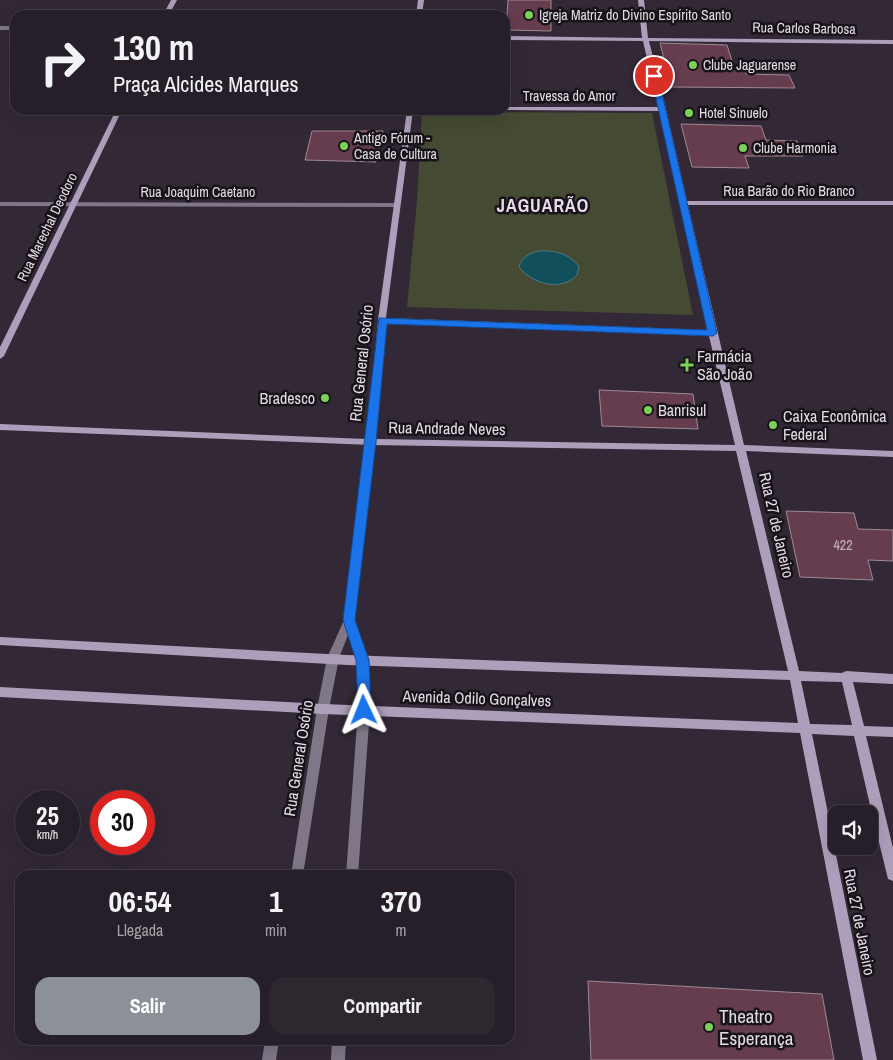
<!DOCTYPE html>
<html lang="es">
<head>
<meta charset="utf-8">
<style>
  body { margin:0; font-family:"Archivo Narrow",sans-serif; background:#2e2730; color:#f1f3f6; height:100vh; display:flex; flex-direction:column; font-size:19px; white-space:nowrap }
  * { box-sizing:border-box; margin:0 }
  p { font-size:16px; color:#a4a2a8 }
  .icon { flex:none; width:28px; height:28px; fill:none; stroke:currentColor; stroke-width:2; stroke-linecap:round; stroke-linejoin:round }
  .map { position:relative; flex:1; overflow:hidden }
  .sheet { position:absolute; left:15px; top:870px; width:500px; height:175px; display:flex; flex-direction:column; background:#261e28; border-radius:15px; box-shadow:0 5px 20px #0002,0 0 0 1px #423c45 }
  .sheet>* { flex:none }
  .hud { position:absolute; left:10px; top:10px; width:500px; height:105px; border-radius:15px; box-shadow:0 5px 20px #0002,0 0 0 1px #423c45; background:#261e28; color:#f1f3f6; overflow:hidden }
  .tools { position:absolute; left:828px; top:805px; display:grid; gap:10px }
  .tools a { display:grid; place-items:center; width:50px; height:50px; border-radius:10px; background:#261e28; box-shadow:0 5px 20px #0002,0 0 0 1px #423c45; font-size:25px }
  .speed { position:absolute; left:15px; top:790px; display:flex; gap:10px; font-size:25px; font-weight:700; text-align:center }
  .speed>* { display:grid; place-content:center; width:65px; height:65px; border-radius:50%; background:#261e28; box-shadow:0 5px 20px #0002,0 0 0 1px #423c45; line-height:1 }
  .speed small { font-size:12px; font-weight:400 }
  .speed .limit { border:8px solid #d22; background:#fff; color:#111 }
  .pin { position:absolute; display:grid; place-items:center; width:42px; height:42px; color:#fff; margin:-21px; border:2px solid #fff; border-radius:50%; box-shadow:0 1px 5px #0007 }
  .me { position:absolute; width:55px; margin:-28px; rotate:358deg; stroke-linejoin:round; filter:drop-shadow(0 0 4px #0008) }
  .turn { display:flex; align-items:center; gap:18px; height:105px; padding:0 20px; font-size:22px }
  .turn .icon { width:65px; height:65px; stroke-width:2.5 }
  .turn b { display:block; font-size:35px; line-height:42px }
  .eta { display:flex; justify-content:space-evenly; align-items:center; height:85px; text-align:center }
  .eta b { font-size:30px; font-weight:700; line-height:35px }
  .cta { display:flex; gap:10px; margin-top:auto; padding:10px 20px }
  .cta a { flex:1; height:58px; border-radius:15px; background:#8c9099; color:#fff; font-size:20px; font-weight:700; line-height:58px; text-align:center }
  .cta a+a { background:#2e2730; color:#f1f3f6 }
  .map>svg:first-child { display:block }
</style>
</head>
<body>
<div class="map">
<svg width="893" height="1060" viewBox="0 0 893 1060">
  <rect width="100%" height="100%" fill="#322836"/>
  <path fill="#454a32" d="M422,112L652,113L693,315L407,307L417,201Z"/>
  <path fill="#11505b" stroke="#507a84" d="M538,251C553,250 570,253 579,267L577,275C575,277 571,281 567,282C550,289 529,280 519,267C522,257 528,254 538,251Z"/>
  <path fill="#663d4e" stroke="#9f8a92" d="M508,0H551V31L506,30Z
    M660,43L727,45L732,61H719L721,68L744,69L746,74L789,75L795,88L671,87Z
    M681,124L761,126L766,140L797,141L803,156H745L749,168L692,167Z
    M312,131H383L376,162L305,160Z
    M599,390L693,394L698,429L602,426Z
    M786,511L854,513L858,529L893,530V561L868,560L873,580L800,577Z
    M588,981L822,994L834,1060H591Z"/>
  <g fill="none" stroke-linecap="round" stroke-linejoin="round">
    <path fill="#7f7687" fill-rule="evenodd" d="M0,26H15V30H0Z
      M0,202L397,203L401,205L397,207L0,206Z
      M371,439L376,442L354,620L368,660L370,710L358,875H346L358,710L356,660L348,635L339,658L329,709L303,875H291L317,709L327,658L344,620L366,442Z
      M265,1040H279L276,1060H262Z
      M332,1040H346L345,1060H331Z"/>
    <path fill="#ad9fbb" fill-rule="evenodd" d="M171,0H177L169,15H163Z
      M418,0H424L422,15H416Z
      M638,0H644L648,38L893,40V44L649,41L666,109L687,201H893V205H688L744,445L893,451V457L746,451L799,671L842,673L846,671L893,674V684L853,682L864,726L893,727V737L866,736L893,848V881L888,879L887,875L876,830H869V818H873L854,736L812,734L829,818H836V830H831L877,1060H863L800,733L323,714L0,697V687L323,704L798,723L790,680L347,665L0,645V637L347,655L788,671L736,451L371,445L0,430V424L367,439L378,320L407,110H413L386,318L708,330L659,111L502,110H505V107H658L643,41L505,40V36L642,38ZM386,323L709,336L735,445L376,439ZM801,681L842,682L852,725L810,724Z
      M116,110H122L4,356L0,359V347Z"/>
  </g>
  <path fill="#1a73e8" stroke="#114b97" d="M654,74L658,76L717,333L713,336L387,324L376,442L355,620L369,660L371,710L369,714L364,715L360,714L358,710L356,660L343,620L379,318L707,330L651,76Z"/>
  <g fill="#79d157" stroke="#181319" stroke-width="2">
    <circle cx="529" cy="15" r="5"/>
    <circle cx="693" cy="65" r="5"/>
    <circle cx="689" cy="113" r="5"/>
    <circle cx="344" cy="146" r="5"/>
    <circle cx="743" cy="148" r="5"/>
    <path d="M684.5 357.5h5v5h5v5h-5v5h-5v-5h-5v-5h5z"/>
    <circle cx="325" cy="398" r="5"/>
    <circle cx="648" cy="410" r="5"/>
    <circle cx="773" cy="425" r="5"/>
    <circle cx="709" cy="1027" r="5"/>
  </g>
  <g text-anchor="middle" stroke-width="5" stroke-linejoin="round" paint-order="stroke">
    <g font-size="14" fill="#e2dbe4" stroke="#181319" text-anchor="start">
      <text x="539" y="20">Igreja Matriz do Divino Espírito Santo</text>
      <text x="703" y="70">Clube Jaguarense</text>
      <text x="699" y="118">Hotel Sinuelo</text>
      <text x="354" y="143">Antigo Fórum -<tspan x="354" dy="16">Casa de Cultura</tspan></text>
      <text x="753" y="153">Clube Harmonia</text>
    </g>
    <g font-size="14" fill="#e2dbe4" stroke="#181319">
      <text transform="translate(804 28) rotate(1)" y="5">Rua Carlos Barbosa</text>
      <text x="569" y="101">Travessa do Amor</text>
      <text x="789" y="196">Rua Barão do Rio Branco</text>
      <text x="198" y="197">Rua Joaquim Caetano</text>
      <text transform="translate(47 227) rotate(-64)" y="5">Rua Marechal Deodoro</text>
    </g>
    <g font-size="14" fill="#c3b4be">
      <text x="843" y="550">422</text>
    </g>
    <g font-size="16" fill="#e2dbe4" stroke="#181319" text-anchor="start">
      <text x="697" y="362">Farmácia<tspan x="697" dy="18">São João</tspan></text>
      <text x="315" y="404" text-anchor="end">Bradesco</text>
      <text x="658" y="416">Banrisul</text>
      <text x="783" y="422">Caixa Econômica<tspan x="783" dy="18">Federal</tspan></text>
    </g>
    <g font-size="16" fill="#e2dbe4" stroke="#181319">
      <text transform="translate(361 363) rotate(-84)" y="6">Rua General Osório</text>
      <text transform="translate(447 428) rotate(1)" y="6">Rua Andrade Neves</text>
      <text transform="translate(777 525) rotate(77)" y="6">Rua 27 de Janeiro</text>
      <text transform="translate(477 698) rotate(2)" y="6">Avenida Odilo Gonçalves</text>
      <text transform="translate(298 758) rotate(-81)" y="6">Rua General Osório</text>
      <text transform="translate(860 922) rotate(79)" y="6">Rua 27 de Janeiro</text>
    </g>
    <g font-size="18" font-weight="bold" letter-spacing="1" fill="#eaddef" stroke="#181319">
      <text x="543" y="212">JAGUARÃO</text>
    </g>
    <g font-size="19" fill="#e2dbe4" stroke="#181319" text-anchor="start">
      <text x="719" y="1023">Theatro<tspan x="719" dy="22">Esperança</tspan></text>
    </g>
  </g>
</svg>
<div class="tools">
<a><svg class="icon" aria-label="sound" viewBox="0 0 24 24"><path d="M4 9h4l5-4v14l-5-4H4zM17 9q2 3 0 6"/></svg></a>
</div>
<div class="speed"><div>25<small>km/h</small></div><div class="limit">30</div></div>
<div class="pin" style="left:654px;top:76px;background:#d93025"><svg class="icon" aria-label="arrive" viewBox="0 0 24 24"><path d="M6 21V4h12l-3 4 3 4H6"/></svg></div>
<svg class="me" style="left:364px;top:710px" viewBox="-20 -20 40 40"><path d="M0-17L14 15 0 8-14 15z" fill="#1a73e8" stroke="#fff" stroke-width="4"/></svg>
<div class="hud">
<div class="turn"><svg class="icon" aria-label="right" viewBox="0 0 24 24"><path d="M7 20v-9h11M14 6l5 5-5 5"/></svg><div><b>130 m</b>Praça Alcides Marques</div></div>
</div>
<section class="sheet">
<div class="eta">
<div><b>06:54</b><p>Llegada</p></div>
<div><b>1</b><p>min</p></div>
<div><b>370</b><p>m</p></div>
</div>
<div class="cta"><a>Salir</a><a>Compartir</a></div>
</section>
</div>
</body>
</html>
